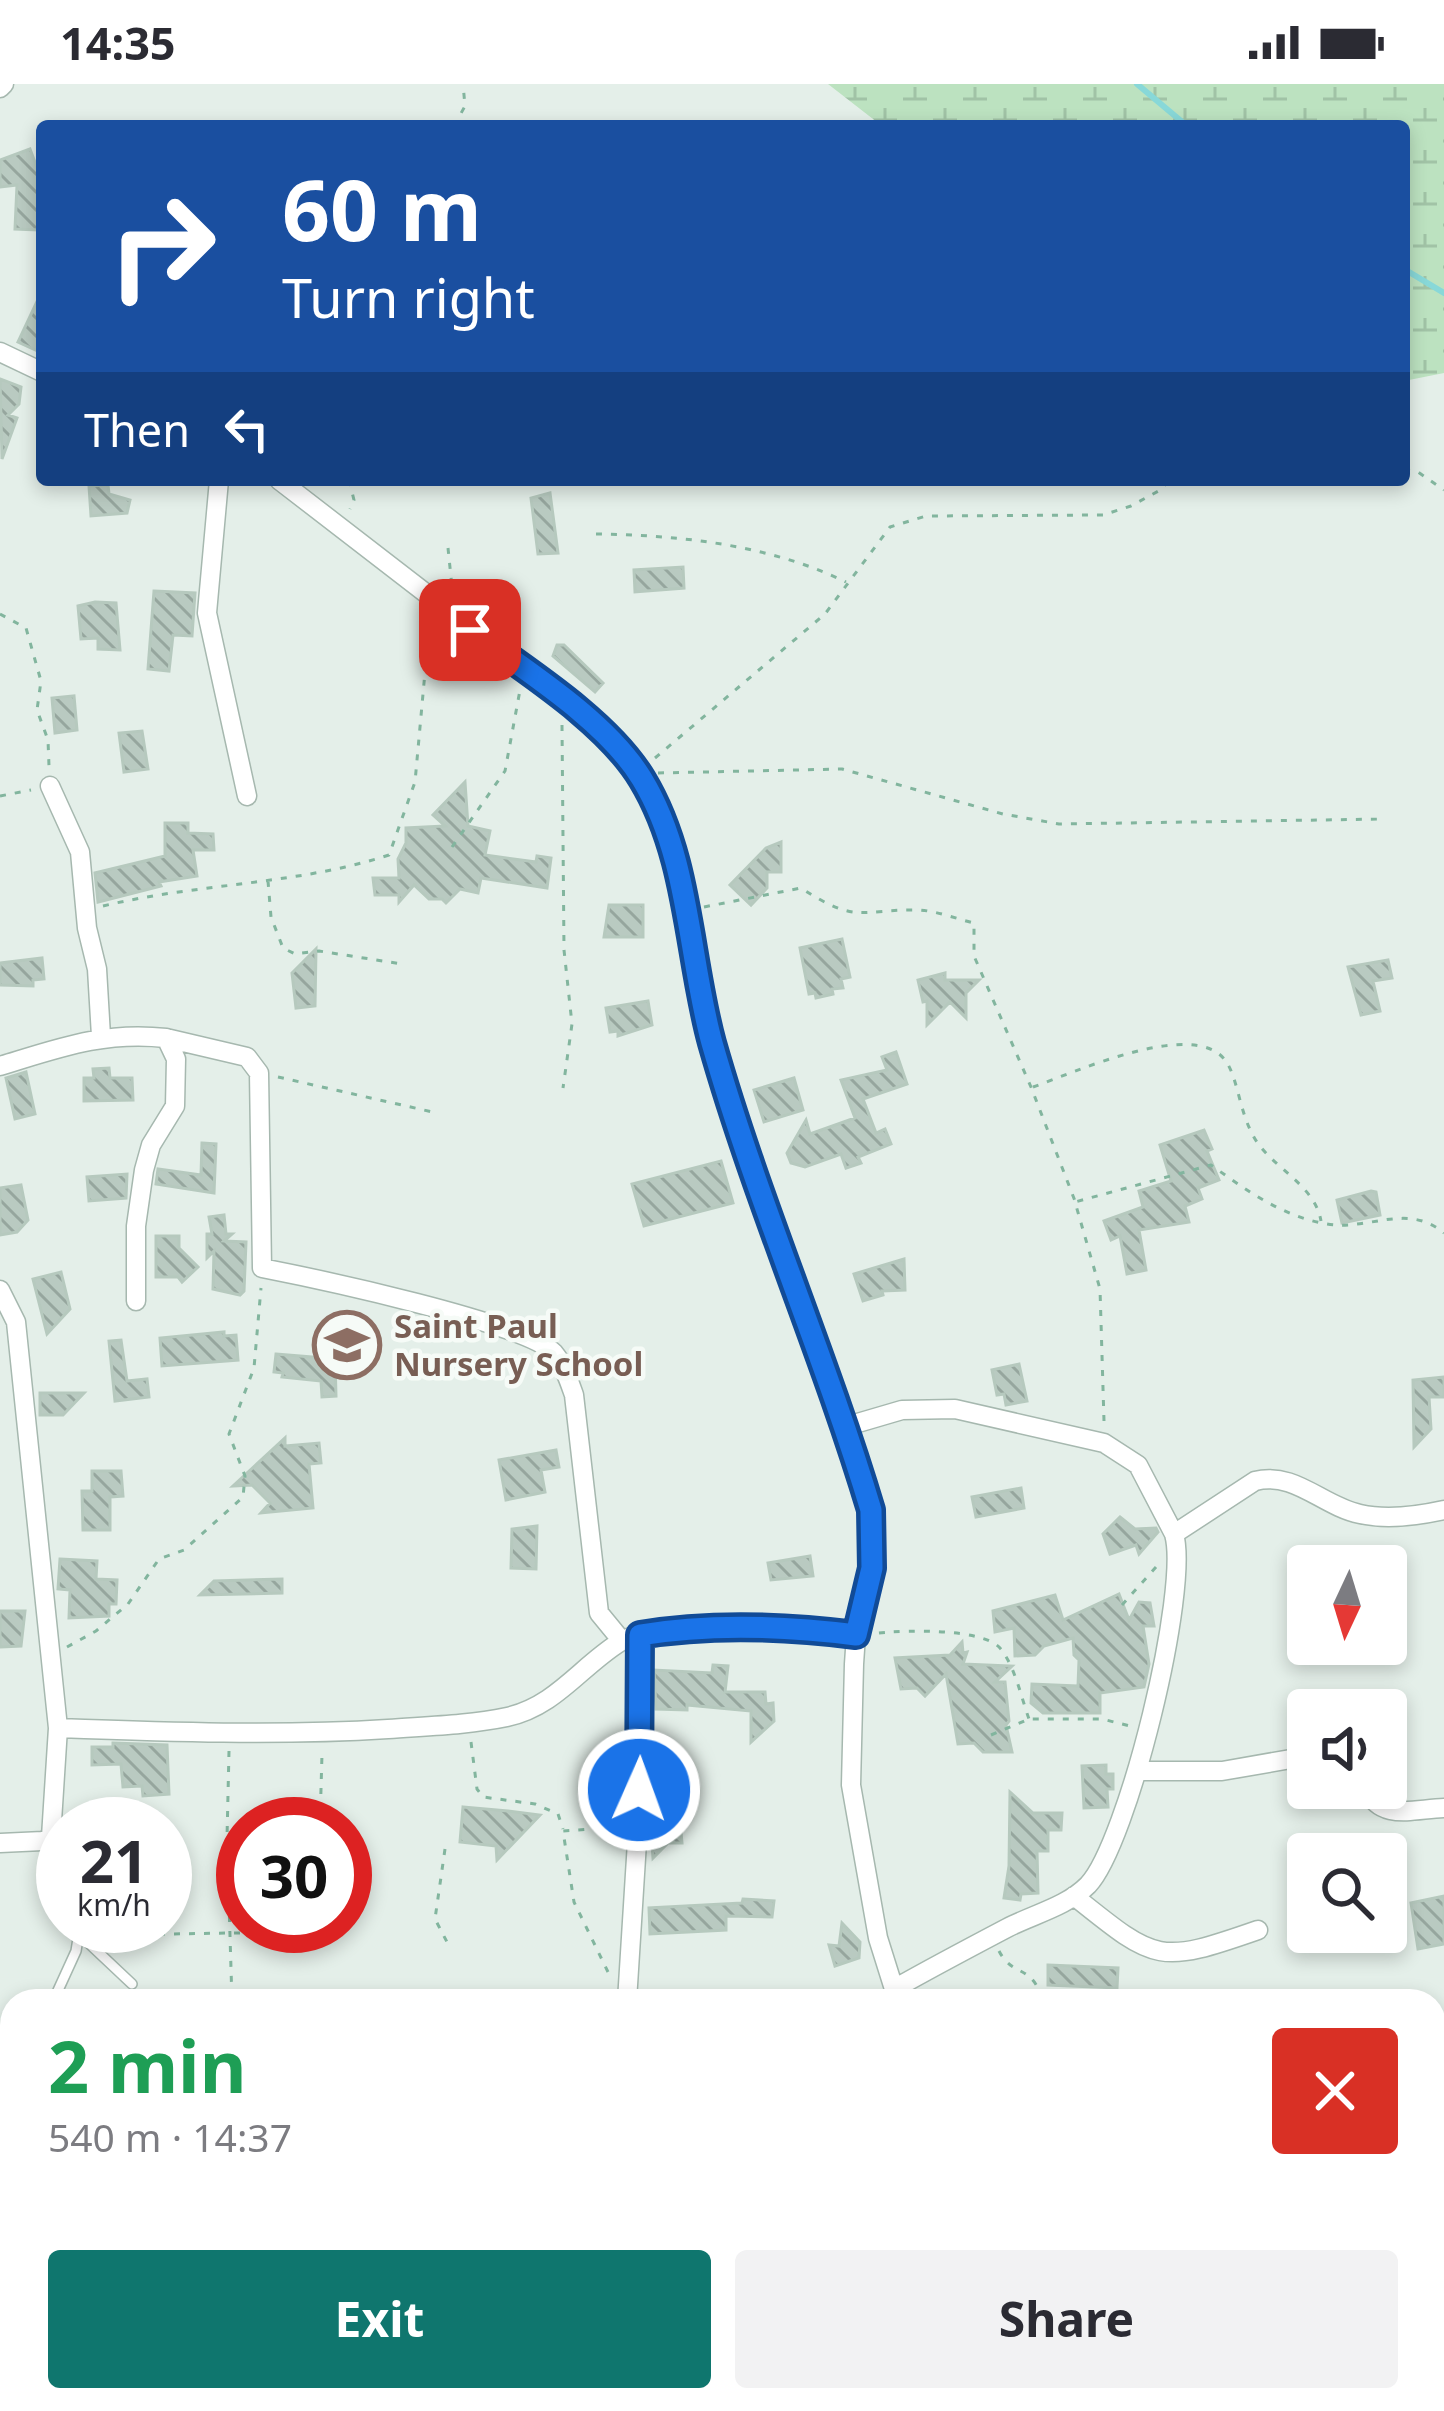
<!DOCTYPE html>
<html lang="en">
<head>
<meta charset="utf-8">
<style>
  body { margin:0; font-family:"Noto Sans",sans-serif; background:#f2f2f3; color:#2b2b33; height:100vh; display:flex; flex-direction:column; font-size:45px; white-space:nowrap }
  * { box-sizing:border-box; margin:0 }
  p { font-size:39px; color:#7c7c81 }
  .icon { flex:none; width:66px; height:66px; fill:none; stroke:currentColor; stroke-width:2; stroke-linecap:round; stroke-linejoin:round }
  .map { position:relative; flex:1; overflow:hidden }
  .side { position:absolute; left:0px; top:1905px; width:1446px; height:423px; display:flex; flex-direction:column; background:#fff; border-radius:36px 36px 0 0; box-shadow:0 6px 18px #0003 }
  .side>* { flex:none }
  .hud { position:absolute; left:36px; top:36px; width:1374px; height:366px; border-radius:12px; box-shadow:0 6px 18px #0003; background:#1a4fa0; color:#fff; overflow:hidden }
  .needle { width:78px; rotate:184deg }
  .buttons { position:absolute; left:1287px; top:1461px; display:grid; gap:24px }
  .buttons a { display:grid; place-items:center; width:120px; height:120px; border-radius:12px; background:#fff; box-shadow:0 6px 18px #0003; font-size:60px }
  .speed { position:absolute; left:36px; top:1713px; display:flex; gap:24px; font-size:60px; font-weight:700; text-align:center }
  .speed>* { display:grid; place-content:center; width:156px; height:156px; border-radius:50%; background:#fff; box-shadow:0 6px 18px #0003; line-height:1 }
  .speed small { font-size:30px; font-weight:400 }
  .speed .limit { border:18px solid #d22; background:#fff; color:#111 }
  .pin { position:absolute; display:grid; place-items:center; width:102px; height:102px; color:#fff; margin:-51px; border-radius:24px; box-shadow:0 6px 18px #0006 }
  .me { position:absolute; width:132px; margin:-66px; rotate:2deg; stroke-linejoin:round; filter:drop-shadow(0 0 9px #0008) }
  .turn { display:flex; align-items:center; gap:42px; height:252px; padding:0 48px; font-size:54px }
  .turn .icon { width:156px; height:156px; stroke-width:2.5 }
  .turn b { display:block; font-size:84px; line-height:102px }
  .then { display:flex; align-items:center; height:114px; padding:0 48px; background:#0003; gap:24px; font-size:45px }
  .round { display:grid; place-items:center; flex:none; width:126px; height:126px; border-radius:12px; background:#f2f2f3 }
  .headline { display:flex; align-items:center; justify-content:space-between; height:204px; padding:0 48px }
  h1 { font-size:72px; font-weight:700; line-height:90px; color:#1e9e55 }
  .primary-button { display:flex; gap:24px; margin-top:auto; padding:24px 48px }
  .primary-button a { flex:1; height:138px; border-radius:12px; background:#0f766e; color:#fff; font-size:48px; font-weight:700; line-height:138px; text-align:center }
  .primary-button a+a { background:#f2f2f3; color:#2b2b33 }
  .status { display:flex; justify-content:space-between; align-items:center; height:84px; padding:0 60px; background:#fff; direction:ltr }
  .status svg { height:33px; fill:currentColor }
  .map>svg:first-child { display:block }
</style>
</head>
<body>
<div class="status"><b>14:35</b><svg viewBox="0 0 49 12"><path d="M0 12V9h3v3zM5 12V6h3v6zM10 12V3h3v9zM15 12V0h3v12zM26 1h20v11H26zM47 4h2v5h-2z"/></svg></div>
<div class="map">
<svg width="1444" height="2327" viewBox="0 0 1444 2327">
  <defs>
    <pattern id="wetland-marsh" width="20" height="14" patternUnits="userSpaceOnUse" patternTransform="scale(3)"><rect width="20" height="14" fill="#bce2c0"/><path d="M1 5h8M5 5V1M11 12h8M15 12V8" fill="none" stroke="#a1c3a6"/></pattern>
    <pattern id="building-back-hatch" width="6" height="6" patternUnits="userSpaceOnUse" patternTransform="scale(3)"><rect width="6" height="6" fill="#b9cac1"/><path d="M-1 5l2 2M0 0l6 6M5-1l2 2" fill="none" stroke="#96a69e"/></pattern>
  </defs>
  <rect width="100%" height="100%" fill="#e4efe9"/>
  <path fill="url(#wetland-marsh)" d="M828,0H1444V289L1404,297V42H882Z"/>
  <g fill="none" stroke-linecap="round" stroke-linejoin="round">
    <path stroke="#88d8d8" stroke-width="6" d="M1137,0L1187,42
      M1404,185L1444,209"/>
  </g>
  <path fill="url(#building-back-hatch)" stroke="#b6c9be" stroke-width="3" d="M30,65L42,97L38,146L15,145L17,101L0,103V76Z
    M42,207V269L18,258Z
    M0,295L21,303L19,320L8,331L17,334L2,375Z
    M108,401L109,410L130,416L127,429L91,432L89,402Z
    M550,409L558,469L538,470L531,414Z
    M683,483L684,504L635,508L634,486Z
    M154,507L195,509L192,552L173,551L169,587L148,585Z
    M95,518L116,519L120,566L98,565V554L81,555L78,522Z
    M557,561H564L603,599L595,608L553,572Z
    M74,612L77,646L55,649L52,614Z
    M142,647L148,685L124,688L119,649Z
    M465,698L468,742L490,747L485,771L536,778L537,772L551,774L547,804L481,794L478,809L460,805L446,819L442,815H429L414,801L399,818V811H375L373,794H399L398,775L406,759V744L445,742L433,731Z
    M165,739H188V749L213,750L214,766H193L197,792L159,798L161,802L98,818L95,789L165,772Z
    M781,758V788H767V804L751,821L730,801L766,764Z
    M609,821H643V853H604Z
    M842,855L850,893L841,895L843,904L832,905L833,910L816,914L815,909L809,910L800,864Z
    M316,865L315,922L296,924L292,889Z
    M42,874L44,895L33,896V902L0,901V879Z
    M1388,876L1392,894L1373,897L1380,927L1361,931L1348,883Z
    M945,889V896H979L966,909V934L950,918L927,941V917L923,918L918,896Z
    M648,917L652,941L618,952V947L610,948L606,924Z
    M896,968L907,1000L863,1015L876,1049L885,1045L891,1060L858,1073L861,1079L846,1084L841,1070L805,1083L791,1079L787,1069L806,1036L810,1050L855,1034L841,996L887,986L882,973Z
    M109,984L110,994H132L133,1016L84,1017V994H94L93,985Z
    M26,988L35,1030L15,1035L6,994Z
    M794,994L803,1026L764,1038L754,1006Z
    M1204,1046L1212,1065L1207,1067L1219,1096L1198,1104L1202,1115L1185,1122L1189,1138L1139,1146L1146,1186L1127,1190L1120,1152L1111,1156L1104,1137L1143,1123L1139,1107L1171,1097L1160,1061Z
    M202,1059L216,1060L214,1109L156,1100L158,1085L201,1091Z
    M721,1077L733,1119L644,1142L632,1100Z
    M127,1090L126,1114L89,1117L87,1093Z
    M21,1101L28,1136L17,1148L0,1151V1104Z
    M1371,1107L1376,1108L1380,1131L1342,1139L1337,1116Z
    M224,1131L226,1150H232L224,1157L246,1158L244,1207L240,1211L213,1205L214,1167L207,1174V1150H212L209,1133Z
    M156,1152H179V1164L198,1183L182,1198L178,1193H156Z
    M904,1175L905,1206L882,1207L883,1211L863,1217L854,1190Z
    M61,1188L70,1225L47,1250L33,1195Z
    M224,1248V1252L236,1251L238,1276L162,1282L160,1254Z
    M121,1256L127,1297L147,1295L149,1313L115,1317L109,1257Z
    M276,1270L335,1275L336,1312L322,1313L321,1297L282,1293L283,1289L274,1288Z
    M1019,1280L1027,1317L1006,1321L1004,1310L997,1311L992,1286Z
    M1444,1293V1313H1429L1431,1345L1414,1363L1413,1296Z
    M40,1309H84L63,1331H40Z
    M285,1354V1362L319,1359L321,1379L309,1380L313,1424L261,1429L270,1419L252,1401L233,1402Z
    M556,1366L559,1383L541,1386L545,1408L506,1416L499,1376Z
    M92,1387H121L123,1412L110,1413V1446H83L82,1407H92Z
    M1021,1404L1024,1424L976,1433L972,1413Z
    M1120,1433L1135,1445L1156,1444L1158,1448L1139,1470L1136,1461L1110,1470L1103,1450Z
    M537,1442L536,1485L511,1484L512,1445Z
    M810,1472L813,1492L771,1496L768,1479Z
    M60,1475L97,1477L96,1495L117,1496L116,1520H109V1532L69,1534L70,1506L58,1505Z
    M282,1495V1509L200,1511L214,1497Z
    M1119,1510L1129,1536L1139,1518L1150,1519L1154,1542H1143L1149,1580L1144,1603L1100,1609V1629H1043L1031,1619L1032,1600L1078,1602L1079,1576L1074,1571L1073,1554L1044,1562L1035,1571L1015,1572L1014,1544L995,1548L993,1527L1055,1511L1063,1536Z
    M0,1527H25L21,1562L0,1563Z
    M962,1558L963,1569L967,1568L963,1580L1012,1582L995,1598H1005L1009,1637L1006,1641L1012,1668H983L974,1659L958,1660L946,1590L925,1612L917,1604L901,1605L895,1574L950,1571Z
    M713,1581L728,1582L725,1608H765L766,1620L773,1619L774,1637L751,1658V1627L687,1621V1626L656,1625L654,1586L712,1589Z
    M113,1659L167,1661L169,1710L143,1712L142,1702L123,1703L121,1680L92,1681V1663H113Z
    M1106,1681V1690H1113V1705H1107L1108,1723L1084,1724L1082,1682Z
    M663,1703H677L682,1759H668L653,1774L651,1746L664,1745Z
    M1010,1708L1033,1729H1062L1061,1746H1048V1767H1037L1038,1809L1021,1810L1020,1816L1004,1814L1009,1782Z
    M463,1723L508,1727L540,1731L497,1776L496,1762L460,1758Z
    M1444,1812V1860L1418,1865L1411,1819Z
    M743,1815L774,1817L772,1833L726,1832V1846L650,1850L649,1824L742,1819Z
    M842,1839L860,1858L859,1874L835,1882L829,1861L839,1862Z
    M1048,1881L1118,1884L1117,1904L1048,1901Z"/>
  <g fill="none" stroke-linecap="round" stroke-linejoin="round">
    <g stroke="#a6b8af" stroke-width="12">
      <path id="lane" d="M43,1757L63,1782
        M80,1851L132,1900
        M55,1913L76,1867L80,1842"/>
    </g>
    <g stroke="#a6b8af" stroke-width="21">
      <path id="street" d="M0,4L4,0
        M0,268L42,288
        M219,396L207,529L247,712
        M279,396L568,619L639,689L651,710L678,788L713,962L871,1426L872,1484L856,1551L854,1580L851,1701L878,1854L894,1905V1917
        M50,702L80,768L87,844L97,885L101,952
        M166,954L247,973L259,989L262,1184C313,1194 526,1239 554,1269C564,1281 569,1297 574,1311L599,1529L622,1557
        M0,982C59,964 104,947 166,954L176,975L175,1022L151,1061L144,1086L136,1142V1217
        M0,1206L16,1238L58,1644L51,1753L43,1757L0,1759
        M844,1343L902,1326L955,1325L1104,1359L1138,1381L1174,1450L1255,1397C1295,1387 1322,1422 1360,1430C1387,1436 1417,1432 1444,1426
        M58,1644C168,1648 279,1652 388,1645C428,1642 468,1641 507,1633C556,1622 580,1583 620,1558C662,1531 805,1544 856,1551
        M1140,1687H1222L1308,1672
        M1366,1704C1380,1738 1413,1725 1444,1724
        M1074,1812C1156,1878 1158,1881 1258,1846
        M894,1905C931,1884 969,1864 1007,1844C1034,1830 1066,1823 1088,1801C1128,1759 1190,1505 1174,1450
        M627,1917L638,1742L640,1551
        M81,2316L83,2327
        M678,2327L679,2316
        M849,2327L851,2316
        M1341,2327V2316"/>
    </g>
    <path stroke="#82b59e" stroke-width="3" stroke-dasharray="6 9" stroke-linecap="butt" d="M454,42L465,22L463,0
      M1404,386L1418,388L1444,406
      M349,396L354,416L350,425
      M596,450C680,451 770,461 846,498
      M448,464L452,503
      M0,530L26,544L41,597L37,626L48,656L49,682
      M562,641L564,866L572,940L563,1004
      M655,674L825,530L890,443L926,432L1103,431L1131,422L1162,405L1169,396
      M658,689L842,685L1003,730L1059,740L1385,735
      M0,712L31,706
      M452,763L505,687L520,606
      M268,797L271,833L283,864L295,870L319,867L402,880
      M103,822C198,799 297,801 389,771L415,698L426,577L436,538
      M704,823L801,804C858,841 858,825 919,826C937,827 957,835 974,839V872L1031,1003L1075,1117
      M278,993L437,1029
      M1033,1003C1073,989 1193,934 1225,976C1239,994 1239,1034 1259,1061C1280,1088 1315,1103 1321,1137
      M1104,1337L1100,1205L1075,1118L1211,1081C1246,1106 1283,1133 1327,1140C1369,1147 1407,1118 1444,1149
      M1122,1521L1156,1483
      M879,1549C906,1546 982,1544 1000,1564C1015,1582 1021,1613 1029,1635
      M67,1563L96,1547L128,1520L159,1475L184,1466L243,1413L245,1392L229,1350L254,1284L261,1204
      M991,1651L1029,1635H1102L1130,1642
      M471,1658L477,1705L483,1713L535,1720L558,1730L563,1745
      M229,1667L227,1754L232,1917
      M320,1740L322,1670
      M445,1765L435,1835L447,1858
      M99,1851L300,1848L308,1842
      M999,1867C1013,1894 1032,1879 1043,1917
      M608,1888L574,1818L563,1747L618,1743
      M245,2327L248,2316
      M1071,2327L1078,2316
      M1232,2327L1234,2316"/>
    <use href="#lane" stroke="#fff" stroke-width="9"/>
    <use href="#street" stroke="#fff" stroke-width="18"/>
  </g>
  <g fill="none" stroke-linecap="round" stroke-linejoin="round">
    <g stroke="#114b97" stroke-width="30">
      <path id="route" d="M470,546C525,586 607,637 642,695C690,774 688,872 712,959C757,1117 824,1269 871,1426L872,1484L856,1551C785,1542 712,1539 640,1551L639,1706"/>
    </g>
    <use href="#route" stroke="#1a73e8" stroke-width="21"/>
  </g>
  <defs>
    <g id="school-ring" transform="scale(3.45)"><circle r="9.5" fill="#f6fbf7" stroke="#8d6e63" stroke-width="1.5"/><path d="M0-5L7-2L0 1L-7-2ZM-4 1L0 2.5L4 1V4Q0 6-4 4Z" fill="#8d6e63"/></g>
  </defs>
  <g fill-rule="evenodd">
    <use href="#school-ring" x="347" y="1261"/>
  </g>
  <g text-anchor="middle" stroke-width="9" stroke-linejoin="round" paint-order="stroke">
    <g font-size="33" font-weight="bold" fill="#785e54" stroke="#f6fbf7" text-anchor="start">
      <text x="394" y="1254">Saint Paul<tspan x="394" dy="38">Nursery School</tspan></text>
    </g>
  </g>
</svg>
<div class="buttons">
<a><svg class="needle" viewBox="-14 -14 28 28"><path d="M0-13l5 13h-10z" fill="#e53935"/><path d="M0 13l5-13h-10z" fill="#7c7c81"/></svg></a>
<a><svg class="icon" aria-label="sound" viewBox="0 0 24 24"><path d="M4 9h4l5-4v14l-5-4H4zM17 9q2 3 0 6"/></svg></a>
<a><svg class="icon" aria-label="search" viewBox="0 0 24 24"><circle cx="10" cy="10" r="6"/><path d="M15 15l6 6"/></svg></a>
</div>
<div class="speed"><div>21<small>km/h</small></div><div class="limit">30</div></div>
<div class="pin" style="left:470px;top:546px;background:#d93025"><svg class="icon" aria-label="arrive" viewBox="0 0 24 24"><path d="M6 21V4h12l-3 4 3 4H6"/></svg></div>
<svg class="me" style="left:639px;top:1706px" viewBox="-20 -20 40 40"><circle r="17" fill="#1a73e8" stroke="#fff" stroke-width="3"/><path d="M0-11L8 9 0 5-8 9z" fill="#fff"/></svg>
<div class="hud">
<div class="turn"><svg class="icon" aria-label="right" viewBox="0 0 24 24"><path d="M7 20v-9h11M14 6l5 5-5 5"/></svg><div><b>60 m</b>Turn right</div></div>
<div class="then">Then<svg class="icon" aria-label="left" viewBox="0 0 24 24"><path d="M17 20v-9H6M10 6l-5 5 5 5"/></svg></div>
</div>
<section class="side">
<div class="headline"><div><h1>2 min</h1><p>540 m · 14:37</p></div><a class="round" style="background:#d93025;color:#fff"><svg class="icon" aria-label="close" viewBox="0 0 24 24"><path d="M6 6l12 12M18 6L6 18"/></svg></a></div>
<div class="primary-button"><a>Exit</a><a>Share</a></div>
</section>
</div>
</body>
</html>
